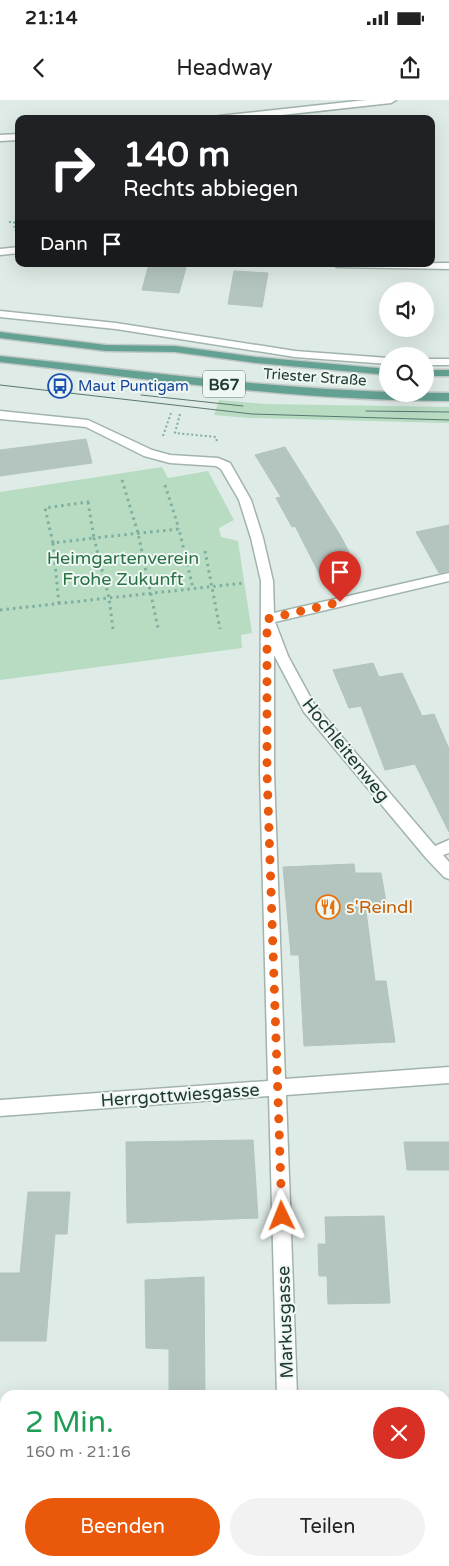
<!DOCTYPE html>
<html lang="de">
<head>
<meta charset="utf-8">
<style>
  body { margin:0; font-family:"Varela Round",sans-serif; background:#f2f2f2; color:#222; height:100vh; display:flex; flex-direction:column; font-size:19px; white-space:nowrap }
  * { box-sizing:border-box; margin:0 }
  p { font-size:16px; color:#767676 }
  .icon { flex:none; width:28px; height:28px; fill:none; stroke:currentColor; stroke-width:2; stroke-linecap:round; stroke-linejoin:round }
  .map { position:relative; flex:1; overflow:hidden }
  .details { position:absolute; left:0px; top:1290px; width:450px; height:176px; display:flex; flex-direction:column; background:#fff; border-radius:15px 15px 0 0; box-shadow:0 5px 20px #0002 }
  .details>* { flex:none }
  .banner { position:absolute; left:15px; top:15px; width:420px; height:152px; border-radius:10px; box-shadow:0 5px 20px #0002; background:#202124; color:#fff; overflow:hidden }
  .buttons { position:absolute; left:379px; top:182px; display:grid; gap:10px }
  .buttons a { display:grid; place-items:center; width:55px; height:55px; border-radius:50%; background:#fff; box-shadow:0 5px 20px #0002; font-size:25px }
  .pin { position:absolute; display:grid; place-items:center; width:42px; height:42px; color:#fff; margin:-51px -21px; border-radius:50% 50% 50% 0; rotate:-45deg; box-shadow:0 0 5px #0007 }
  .pin .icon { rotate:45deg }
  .me { position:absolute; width:55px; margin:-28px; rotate:358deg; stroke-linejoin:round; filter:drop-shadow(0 0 4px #0008) }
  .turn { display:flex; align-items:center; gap:18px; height:105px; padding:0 25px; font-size:22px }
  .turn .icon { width:65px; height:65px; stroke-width:2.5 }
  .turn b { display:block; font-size:35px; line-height:42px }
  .then { display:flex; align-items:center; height:48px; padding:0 25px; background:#0003; gap:10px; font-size:19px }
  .round { display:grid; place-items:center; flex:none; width:52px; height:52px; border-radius:26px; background:#f2f2f2 }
  .headline { display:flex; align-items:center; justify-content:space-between; height:85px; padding:0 25px }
  h1 { font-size:30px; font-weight:600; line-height:38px; color:#1e9e55 }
  .primary-button { display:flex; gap:10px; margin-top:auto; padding:10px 25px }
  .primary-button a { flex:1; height:58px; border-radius:30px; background:#ea580c; color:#fff; font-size:20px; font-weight:600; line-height:58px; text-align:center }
  .primary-button a+a { background:#f2f2f2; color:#222 }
  .status { display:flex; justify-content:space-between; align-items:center; height:35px; padding:0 25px; background:#fff; direction:ltr }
  .status svg { height:14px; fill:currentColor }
  header { display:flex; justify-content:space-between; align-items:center; height:65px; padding:0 25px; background:#fff; font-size:22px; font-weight:600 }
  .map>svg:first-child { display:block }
</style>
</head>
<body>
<div class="status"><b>21:14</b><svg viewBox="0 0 49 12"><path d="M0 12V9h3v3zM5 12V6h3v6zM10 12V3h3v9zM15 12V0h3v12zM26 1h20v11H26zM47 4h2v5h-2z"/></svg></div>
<header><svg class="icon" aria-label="back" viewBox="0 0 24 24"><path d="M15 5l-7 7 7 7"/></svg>Headway<svg class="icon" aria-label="share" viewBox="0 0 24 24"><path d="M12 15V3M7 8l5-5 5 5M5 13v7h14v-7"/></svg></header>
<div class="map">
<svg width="449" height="1466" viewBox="0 0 449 1466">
  <rect width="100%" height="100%" fill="#dfebe6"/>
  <path fill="#b7dcc2" d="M219,300L264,304L449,307V323L250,318L214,315Z
    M162,367L168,378L208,371L234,420L219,428L221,437L238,441L252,533L241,535L242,548L0,580V392Z"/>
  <path fill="#b4c5bf" stroke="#b2c4bd" d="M149,164H187L179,193L142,190Z
    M234,171L268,173L262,207L228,204Z
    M86,339L92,363L0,376V350Z
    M285,347L340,435L359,471L322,479L295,426L292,427L276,398L281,397L255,355Z
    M449,425V471L439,473L416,432Z
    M373,563L379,577L402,573L422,616L434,614L449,649V732L415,664L385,670L361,606L349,608L333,570Z
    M354,764L355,773H381L386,802L365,803L375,881H386L395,942L304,946L299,855H291L283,767Z
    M253,1040L258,1118L127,1123L126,1042Z
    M404,1042H449V1070H407Z
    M28,1092H70L67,1134H55L46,1241H0V1173H20Z
    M384,1116L390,1203L328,1204L327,1176H319L318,1144H326L325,1117Z
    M204,1177L205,1295H169V1249L146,1248L145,1180Z"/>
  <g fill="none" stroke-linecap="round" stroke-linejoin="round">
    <g stroke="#a2b3ad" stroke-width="3">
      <path id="minor" d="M366,0H396L391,3L246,19H215L219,16Z
        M19,34V40L0,41V35Z
        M19,147V153L0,155V149Z
        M449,163V169L337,167L332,164Z
        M0,211L116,223L295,251L388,258V264L295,257L116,229L0,217Z
        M425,259H449V265H425Z
        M0,311L88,320L152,350L170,355L218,358L230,363L251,400L263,438L273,481L274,513L449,473V481L275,522L288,556L314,604L435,746L449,740V753L443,755L449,762V779L444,777L426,758L304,612L274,555V672L285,979L449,967V983L286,995L297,1295H277L269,996L0,1016V1000L268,981L260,672L261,481L251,438L239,400L221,369L216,366L170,363L144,356L86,327L0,319Z
        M282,1461H302V1466H282Z"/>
    </g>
    <g stroke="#c1c8c6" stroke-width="3">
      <path id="major" d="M0,232L106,245L175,246L256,257L388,269V275L256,263L175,252L106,251L0,238Z
        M0,256C149,272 300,293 449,293V301C298,301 149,279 0,262Z
        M425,270H449V276H425Z"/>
    </g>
    <path stroke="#7fafa0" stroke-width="2" stroke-dasharray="2 2.5" stroke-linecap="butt" d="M9,122H14L15,131
      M180,314L175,333L216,337L217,342
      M163,336L171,313"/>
    <path stroke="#7fafa0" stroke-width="3" stroke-dasharray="2.5 4" stroke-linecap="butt" d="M122,380L138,433L158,528
      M165,385L179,429
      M88,402L94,438L53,443L45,408Z
      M53,443L59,504
      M205,451L220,529
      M0,510L244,483
      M113,529L109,498L94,438L179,429L193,488"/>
    <use href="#minor" fill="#fff" fill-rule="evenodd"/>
    <use href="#major" fill="#63a192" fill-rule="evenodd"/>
    <path stroke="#5a776f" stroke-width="1" d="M0,285L252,314L449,320
      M141,295L243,306
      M366,311L449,312"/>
  </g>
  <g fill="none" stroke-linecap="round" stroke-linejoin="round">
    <path stroke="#ea580c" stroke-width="9" stroke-dasharray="0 16.2" d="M282,1116L267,672V519L340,502"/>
  </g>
  <defs>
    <g id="bus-ring" transform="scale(1.25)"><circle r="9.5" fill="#eff7f3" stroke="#1a4fb4" stroke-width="1.5"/><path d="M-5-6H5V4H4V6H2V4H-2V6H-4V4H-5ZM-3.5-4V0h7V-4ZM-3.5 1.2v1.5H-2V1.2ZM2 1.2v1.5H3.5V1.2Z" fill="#1a4fb4"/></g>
    <g id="restaurant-ring" transform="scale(1.25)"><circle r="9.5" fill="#eff7f3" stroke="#e8710a" stroke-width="1.5"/><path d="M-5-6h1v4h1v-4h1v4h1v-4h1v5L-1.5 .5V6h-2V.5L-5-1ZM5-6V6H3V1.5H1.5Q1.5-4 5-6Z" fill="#e8710a"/></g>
  </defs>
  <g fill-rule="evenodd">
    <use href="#bus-ring" x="60" y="286"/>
    <use href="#restaurant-ring" x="328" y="807"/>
  </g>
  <g text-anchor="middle" stroke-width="4" stroke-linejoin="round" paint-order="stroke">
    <g font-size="15" fill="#203b34" stroke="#eff7f3">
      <text transform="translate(315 277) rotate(4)" y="5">Triester Straße</text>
    </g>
    <g font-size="15" fill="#164399" stroke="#eff7f3" text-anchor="start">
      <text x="78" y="291">Maut Puntigam</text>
    </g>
    <rect fill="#eff7f3" stroke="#5e736d" stroke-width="1" x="203" y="270.5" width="42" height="27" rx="4"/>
    <g font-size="16" font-weight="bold" fill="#203b34">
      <text x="224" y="290">B67</text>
    </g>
    <g font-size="18" fill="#2a7246" stroke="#eff7f3">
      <text x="123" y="464">Heimgartenverein<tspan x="123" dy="21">Frohe Zukunft</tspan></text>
    </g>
    <g font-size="18" fill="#203b34" stroke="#eff7f3">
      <text transform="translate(346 650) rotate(51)" y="6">Hochleitenweg</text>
      <text transform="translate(180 995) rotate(-4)" y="6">Herrgottwiesgasse</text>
      <text transform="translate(285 1222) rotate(-92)" y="6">Markusgasse</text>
    </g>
    <g font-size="18" fill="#c56008" stroke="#eff7f3" text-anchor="start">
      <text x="346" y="813">s'Reindl</text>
    </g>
  </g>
</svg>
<div class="buttons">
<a><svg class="icon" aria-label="sound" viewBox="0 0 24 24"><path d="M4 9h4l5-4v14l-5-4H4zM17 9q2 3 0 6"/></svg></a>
<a><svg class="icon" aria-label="search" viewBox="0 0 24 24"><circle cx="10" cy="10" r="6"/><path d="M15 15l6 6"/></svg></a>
</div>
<div class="pin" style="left:340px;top:502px;background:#d93025"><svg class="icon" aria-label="arrive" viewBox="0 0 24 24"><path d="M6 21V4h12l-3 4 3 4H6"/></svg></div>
<svg class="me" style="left:282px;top:1116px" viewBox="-20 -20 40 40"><path d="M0-17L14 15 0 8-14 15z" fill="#ea580c" stroke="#fff" stroke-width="4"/></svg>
<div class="banner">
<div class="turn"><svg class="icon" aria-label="right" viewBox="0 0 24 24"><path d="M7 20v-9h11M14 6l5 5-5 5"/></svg><div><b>140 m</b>Rechts abbiegen</div></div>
<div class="then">Dann<svg class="icon" aria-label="arrive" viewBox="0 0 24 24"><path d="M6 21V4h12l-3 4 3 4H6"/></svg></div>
</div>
<section class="details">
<div class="headline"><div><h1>2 Min.</h1><p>160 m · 21:16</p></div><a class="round" style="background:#d93025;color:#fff"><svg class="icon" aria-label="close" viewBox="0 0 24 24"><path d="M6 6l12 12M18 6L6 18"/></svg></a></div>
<div class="primary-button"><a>Beenden</a><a>Teilen</a></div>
</section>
</div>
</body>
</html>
